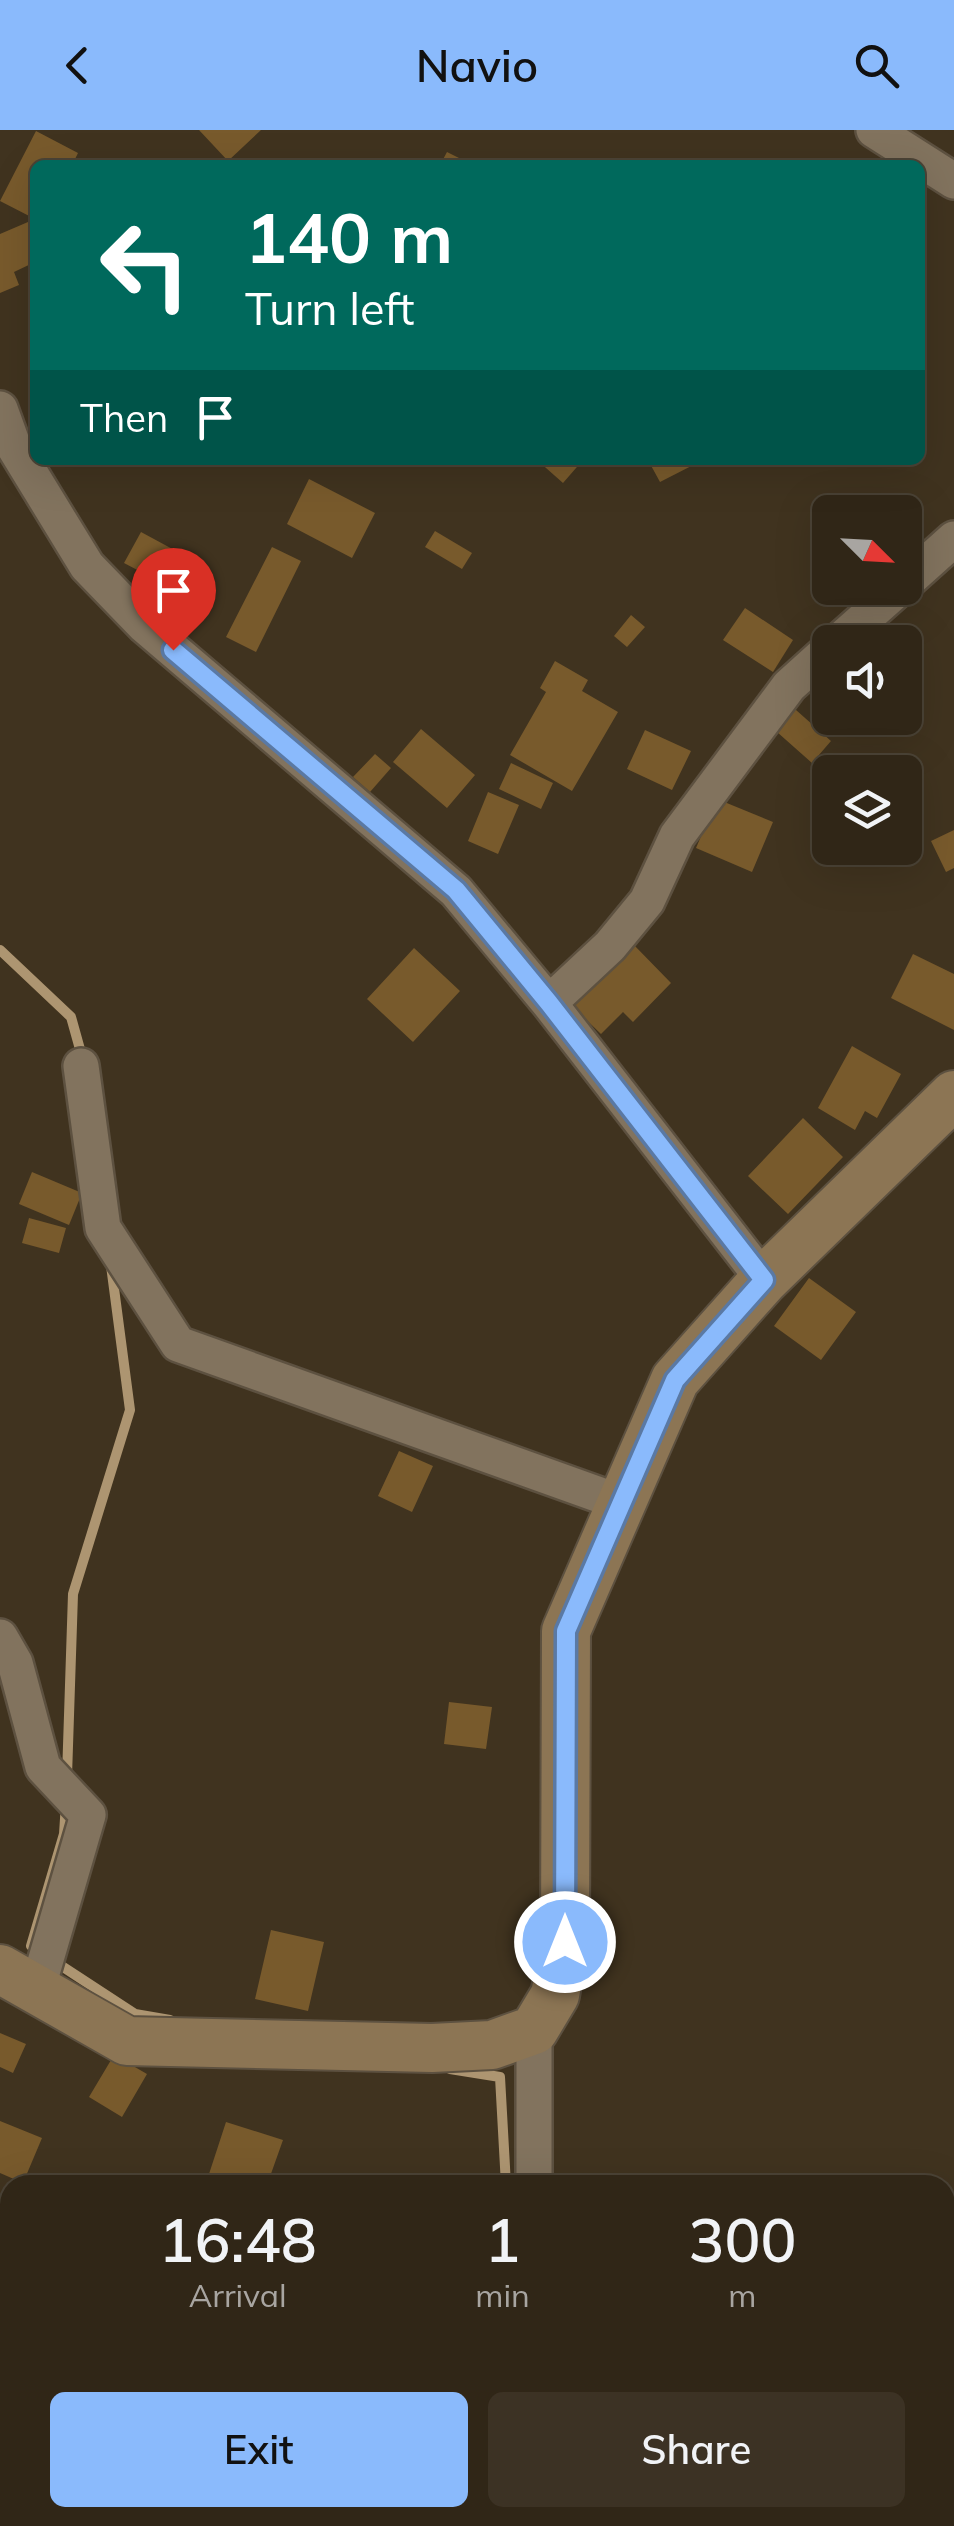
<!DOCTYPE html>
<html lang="en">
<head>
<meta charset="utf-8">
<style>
  body { margin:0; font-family:Mulish,sans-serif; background:#3c3224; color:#f1f3f6; height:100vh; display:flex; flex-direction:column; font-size:38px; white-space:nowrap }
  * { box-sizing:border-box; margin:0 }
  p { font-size:32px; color:#a8a5a1 }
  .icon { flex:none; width:55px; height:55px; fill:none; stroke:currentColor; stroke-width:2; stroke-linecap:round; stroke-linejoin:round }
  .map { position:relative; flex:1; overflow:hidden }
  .side { position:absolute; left:0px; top:2045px; width:955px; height:352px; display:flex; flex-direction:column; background:#302617; border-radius:30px 30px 0 0; box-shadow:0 10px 40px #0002,0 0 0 2px #4b4336 }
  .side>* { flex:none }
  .top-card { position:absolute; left:30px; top:30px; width:895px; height:305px; border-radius:15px; box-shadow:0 10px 40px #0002,0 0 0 2px #4b4336; background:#00695c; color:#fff; overflow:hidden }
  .needle { width:65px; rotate:114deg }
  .tools { position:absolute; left:812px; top:365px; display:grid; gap:20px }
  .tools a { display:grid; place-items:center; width:110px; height:110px; border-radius:15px; background:#302617; box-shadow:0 10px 40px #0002,0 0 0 2px #4b4336; font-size:50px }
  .pin { position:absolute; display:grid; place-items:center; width:85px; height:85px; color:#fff; margin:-102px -42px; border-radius:50% 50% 50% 0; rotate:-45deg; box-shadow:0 0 10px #0007 }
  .pin .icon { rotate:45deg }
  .me { position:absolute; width:110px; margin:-55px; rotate:0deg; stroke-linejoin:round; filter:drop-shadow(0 0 8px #0008) }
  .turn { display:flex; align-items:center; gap:35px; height:210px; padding:0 50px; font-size:45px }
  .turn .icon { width:130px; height:130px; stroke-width:2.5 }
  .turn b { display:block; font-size:70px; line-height:85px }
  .then { display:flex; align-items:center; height:95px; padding:0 50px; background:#0003; gap:20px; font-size:38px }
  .eta { display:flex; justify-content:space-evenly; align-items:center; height:170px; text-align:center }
  .eta b { font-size:60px; font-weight:600; line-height:70px }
  .button { display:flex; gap:20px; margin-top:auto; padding:20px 50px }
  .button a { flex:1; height:115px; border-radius:15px; background:#8abafc; color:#111; font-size:40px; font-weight:600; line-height:115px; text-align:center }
  .button a+a { background:#3c3224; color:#f1f3f6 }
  header { display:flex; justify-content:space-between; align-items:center; height:130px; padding:0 50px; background:#8abafc; color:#111; font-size:45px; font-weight:600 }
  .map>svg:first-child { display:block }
</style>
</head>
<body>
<header><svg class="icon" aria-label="back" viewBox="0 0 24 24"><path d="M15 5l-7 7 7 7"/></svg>Navio<svg class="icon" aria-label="search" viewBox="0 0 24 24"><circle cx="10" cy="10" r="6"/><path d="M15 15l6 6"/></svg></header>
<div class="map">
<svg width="954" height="2396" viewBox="0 0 954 2396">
  <rect width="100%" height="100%" fill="#40331f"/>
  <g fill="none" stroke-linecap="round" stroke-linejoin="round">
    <path stroke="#ad9571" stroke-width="10" d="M0,820L71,887L83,930
      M67,1646L73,1464L130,1280L110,1128
      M39,1822L31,1816L64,1704L66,1673
      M54,1831L135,1884L170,1890
      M450,1939L500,1947L506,2055
      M534,2388V2396"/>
  </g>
  <path fill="#785a2c" d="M199,0H261L228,31Z
    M36,1L78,23L72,35H35V89L0,71Z
    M447,22L473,35H440Z
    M28,92L35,109V132L14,142L19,155L0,163V104Z
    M537,330H583L563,353Z
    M648,330H703L660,352Z
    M309,349L375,383L352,428L287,394Z
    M435,401L472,423L462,439L425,417Z
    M141,402L178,422L162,453L124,433Z
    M272,417L301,431L256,522L226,507Z
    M745,478L793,510L773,542L723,510Z
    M631,485L645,497L627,517L614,506Z
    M555,531L588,550L582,561L618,582L572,661L510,625L546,562L540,558Z
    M787,572L831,611L812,633L768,594Z
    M421,599L475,645L447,678L393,632Z
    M645,600L691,621L672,660L627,639Z
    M375,624L391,638L370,662L353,647Z
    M511,633L553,653L541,679L499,659Z
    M488,662L519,675L498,724L468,711Z
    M717,669L773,692L752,742L696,718Z
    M954,700V738L946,742L931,711Z
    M633,814L671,853L633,892L623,882L601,904L572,876Z
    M414,818L460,861L413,912L367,869Z
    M913,824L954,844V900L891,868Z
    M852,916L901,944L877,988L865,981L855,1000L818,978Z
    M803,988L843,1027L788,1084L748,1046Z
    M32,1042L82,1063L69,1095L19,1074Z
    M29,1088L66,1098L59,1123L22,1113Z
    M809,1148L856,1182L821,1230L774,1196Z
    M399,1321L433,1336L412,1382L378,1366Z
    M449,1572L492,1577L486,1619L444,1614Z
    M271,1800L324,1812L308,1881L255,1869Z
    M0,1903L26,1914L13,1943L0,1937Z
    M114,1925L147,1944L122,1987L89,1967Z
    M0,1991L42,2008L23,2053L0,2043Z
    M226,1992L283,2010L267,2055H242L209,2044Z"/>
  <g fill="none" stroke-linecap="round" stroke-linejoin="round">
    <g stroke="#5d5140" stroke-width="40">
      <path id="street" d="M874,0L954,51
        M0,279L13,315L87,436L145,496L456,761L549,873L764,1150
        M905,453L954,409
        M838,512L899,458
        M549,873L610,816L647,771L677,706L789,556L830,519
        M81,936L103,1098L178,1214L622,1373
        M0,1507L15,1533L43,1637L88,1685L37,1860
        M534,2055V1900
        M551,2388L556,2396"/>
    </g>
    <g stroke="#5d5140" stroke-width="52">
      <path id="secondary" d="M0,1839L127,1911L432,1918L492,1915L534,1900L555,1865L565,1811L566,1501L675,1250L764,1150L954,965"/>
    </g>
    <use href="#street" stroke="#82735e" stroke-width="35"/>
    <use href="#secondary" stroke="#8c7554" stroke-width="48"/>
  </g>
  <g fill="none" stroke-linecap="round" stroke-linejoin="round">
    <g stroke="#5a79a4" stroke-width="25">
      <path id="route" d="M173,520L456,760L549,873L764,1150L675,1250L566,1501L565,1812"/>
    </g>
    <use href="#route" stroke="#8abafc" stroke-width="18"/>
  </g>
</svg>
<div class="tools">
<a><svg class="needle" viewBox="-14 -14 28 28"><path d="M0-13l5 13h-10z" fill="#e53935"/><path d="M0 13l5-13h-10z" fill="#a8a5a1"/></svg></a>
<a><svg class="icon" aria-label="sound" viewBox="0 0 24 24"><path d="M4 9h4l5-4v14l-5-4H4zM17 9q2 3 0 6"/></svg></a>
<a><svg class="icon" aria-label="layers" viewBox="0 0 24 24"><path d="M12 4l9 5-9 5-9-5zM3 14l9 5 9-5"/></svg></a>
</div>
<div class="pin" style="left:173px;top:520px;background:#d93025"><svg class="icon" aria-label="arrive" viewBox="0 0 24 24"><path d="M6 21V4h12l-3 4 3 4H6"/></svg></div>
<svg class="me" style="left:565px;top:1812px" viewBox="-20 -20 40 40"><circle r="17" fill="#8abafc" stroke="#fff" stroke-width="3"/><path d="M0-11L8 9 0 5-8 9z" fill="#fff"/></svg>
<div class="top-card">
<div class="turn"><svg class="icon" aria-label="left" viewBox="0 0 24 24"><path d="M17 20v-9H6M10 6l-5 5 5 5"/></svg><div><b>140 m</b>Turn left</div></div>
<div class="then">Then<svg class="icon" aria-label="arrive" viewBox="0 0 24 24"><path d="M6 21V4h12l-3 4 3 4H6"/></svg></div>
</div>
<section class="side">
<div class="eta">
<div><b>16:48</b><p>Arrival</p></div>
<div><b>1</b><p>min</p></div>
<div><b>300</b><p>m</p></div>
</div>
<div class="button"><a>Exit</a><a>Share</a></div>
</section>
</div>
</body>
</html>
